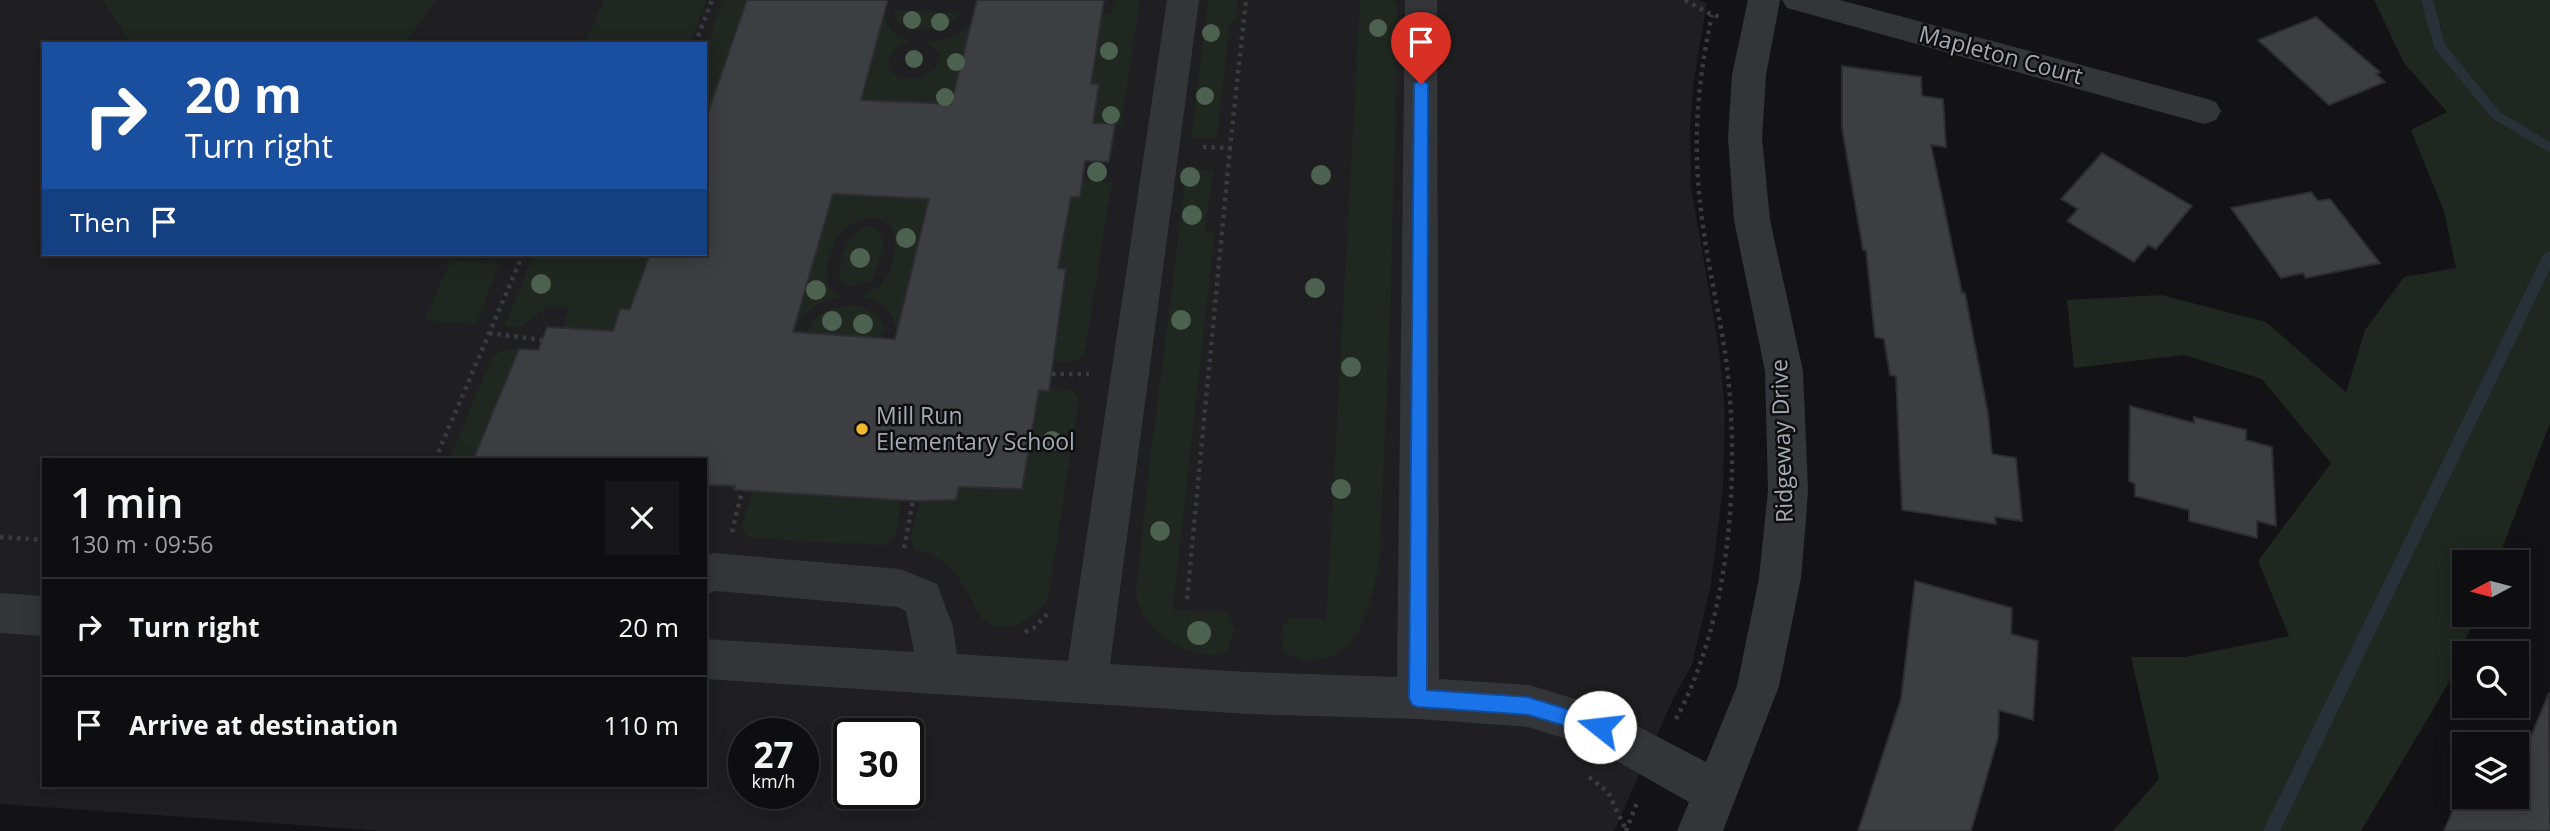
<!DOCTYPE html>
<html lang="en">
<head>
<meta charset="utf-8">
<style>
  body { margin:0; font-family:"Open Sans",sans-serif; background:#171719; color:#f1f3f6; height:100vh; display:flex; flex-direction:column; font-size:26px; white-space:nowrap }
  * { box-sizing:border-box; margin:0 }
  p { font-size:23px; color:#9b9c9f }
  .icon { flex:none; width:38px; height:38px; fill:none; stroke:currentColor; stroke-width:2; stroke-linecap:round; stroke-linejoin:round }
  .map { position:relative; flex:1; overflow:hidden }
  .panel { position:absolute; left:42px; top:458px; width:665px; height:329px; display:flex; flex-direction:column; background:#0e0e10; border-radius:0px; box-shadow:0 4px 18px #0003,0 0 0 2px #2e2e30 }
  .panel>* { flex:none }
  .guide { position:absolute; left:42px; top:42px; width:665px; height:214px; border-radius:0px; box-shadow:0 4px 18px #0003,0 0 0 2px #2e2e30; background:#1a4fa0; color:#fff; overflow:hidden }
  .needle { width:46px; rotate:263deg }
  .tools { position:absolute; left:2452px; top:550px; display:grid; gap:14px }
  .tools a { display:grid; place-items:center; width:77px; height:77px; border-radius:0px; background:#0e0e10; box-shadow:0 4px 18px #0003,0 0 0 2px #2e2e30; font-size:35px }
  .speed { position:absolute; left:728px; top:718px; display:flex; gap:14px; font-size:35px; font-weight:700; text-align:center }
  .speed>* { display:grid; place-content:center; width:91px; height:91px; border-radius:50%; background:#0e0e10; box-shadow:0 4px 18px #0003,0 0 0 2px #2e2e30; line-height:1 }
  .speed small { font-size:18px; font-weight:400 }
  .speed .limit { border:4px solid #111; border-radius:10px; background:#fff; color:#111 }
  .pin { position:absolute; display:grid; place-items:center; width:60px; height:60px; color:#fff; margin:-72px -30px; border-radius:50% 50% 50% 0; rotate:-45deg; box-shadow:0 0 7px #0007 }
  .pin .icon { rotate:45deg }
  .me { position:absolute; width:77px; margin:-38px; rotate:286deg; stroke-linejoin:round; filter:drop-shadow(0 0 5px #0008) }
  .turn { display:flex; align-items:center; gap:24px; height:147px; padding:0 28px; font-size:32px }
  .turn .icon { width:91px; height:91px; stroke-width:2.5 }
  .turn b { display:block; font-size:49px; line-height:60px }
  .then { display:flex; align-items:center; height:66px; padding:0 28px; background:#0003; gap:14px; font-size:26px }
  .round { display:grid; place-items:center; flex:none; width:74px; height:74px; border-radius:0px; background:#171719 }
  .head { display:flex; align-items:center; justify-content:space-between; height:119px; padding:0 28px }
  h1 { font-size:42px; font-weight:600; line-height:52px }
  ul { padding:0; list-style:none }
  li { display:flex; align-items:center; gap:21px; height:98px; padding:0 28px; border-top:2px solid #2e2e30 }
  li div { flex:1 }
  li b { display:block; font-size:26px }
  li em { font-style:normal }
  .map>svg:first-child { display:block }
</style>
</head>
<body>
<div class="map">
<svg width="2550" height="831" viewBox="0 0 2550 831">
  <rect width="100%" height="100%" fill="#131315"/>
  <path fill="#1f1f21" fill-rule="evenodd" d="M0,0H1699L1707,3L1694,79L1690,128L1691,187L1719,348L1725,411L1723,487L1711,584L1692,665L1674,697L1614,831H383L0,804ZM44,44H705V254H44ZM44,460H705V786H44ZM744,733H803V793H744ZM849,733H908V793H849Z"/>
  <path fill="#1f2720" d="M103,0H436L405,44H130Z
    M604,0H707L690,44H585Z
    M723,0H747L709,108H705V50Z
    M1114,0H1140L1121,125L1093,123L1099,85L1091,84L1102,14H1111Z
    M1208,0H1238L1236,21L1230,22L1217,139L1191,138Z
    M1360,0H1395L1398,19L1390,323L1380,556C1373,589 1368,641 1331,656C1322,660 1309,660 1299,662V657L1288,656L1282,647L1283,626L1290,618L1326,619Z
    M2374,0H2550V423L2497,562H2464V614H2476L2448,684L2361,831H2113L2159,779L2131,657H2185L2289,636L2258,561L2331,463L2262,379L2184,355L2074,368L2067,300L2161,295L2266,322L2346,392L2365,330L2404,277L2456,268L2444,211L2411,130L2447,112L2404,63Z
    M895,10L963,13C947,30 912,36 895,19Z
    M883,16L893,33L911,41L895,49L888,61L892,73C908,84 930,79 940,62L939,52L925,42L948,38L971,26L951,104L861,100Z
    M1187,168L1213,170L1205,231L1215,232L1173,610L1228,612L1234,631L1227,651C1197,664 1149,636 1139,606C1137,601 1137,595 1136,590L1149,468Z
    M1082,180L1112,182L1084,356L1073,362L1054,361L1066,269L1058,268L1071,197Z
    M833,194L929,199L897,329C890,309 882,301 861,296C878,289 887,281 892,263C913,191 818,209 828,285L833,292L842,296L814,306L795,324Z
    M869,226C895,232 877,264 871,281L851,286L843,284L838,276C841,257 847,231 869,226Z
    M534,254H650L630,309H620L613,331L562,328L570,308L549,306L520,327H504Z
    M451,261L500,264L476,323L424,320Z
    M846,306H860L879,316L883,331L879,338L807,333C811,315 829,308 846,306Z
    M505,349H519L473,460H449L493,355Z
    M1050,389L1073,390L1079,400L1048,599C1034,619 1007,638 983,619C976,613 973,602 969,595C959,575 940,552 916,551L910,538L920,501L956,500L959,487L1022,489L1039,390L1049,391Z
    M753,491L901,500L895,537L886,545L749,538L741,528Z"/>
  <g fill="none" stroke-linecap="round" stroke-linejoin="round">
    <path fill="#293138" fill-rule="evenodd" d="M2421,0H2433L2445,45L2500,112L2550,142V153L2492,118L2435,49Z
      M2550,250V269L2280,831H2263L2543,255Z"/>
  </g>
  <path fill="#3d3e42" stroke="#2d2d31" stroke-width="2" fill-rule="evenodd" d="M747,0H888L861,100L951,104L977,0H1104L1091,84H1099L1093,123L1115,124L1109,162L1085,161L1080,197H1071L1058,268L1066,269L1049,391L1039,390L1022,489L959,487L956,500L913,501L734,490L735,486L705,485V460H473L519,349L538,350L547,327L613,331L620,309H630L650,254H705V121ZM833,194L929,199L895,339L793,332Z
    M2316,17L2380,72L2376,74L2385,82L2329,105L2258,40Z
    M1842,66L1921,77L1922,96L1943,99L1946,147L1931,145L1962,293H1965L1988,414L1992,454L2016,458L2022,521L1995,517L1996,524L1902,510L1896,376L1890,375L1884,339L1875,337L1866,250H1863L1842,128Z
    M2102,153L2192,206L2156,249L2148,245L2134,262L2067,221L2078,209L2061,199Z
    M2311,192L2318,201L2330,199L2380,263L2306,278L2303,273L2281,278L2231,208Z
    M2130,406L2194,423V417L2246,430V440L2272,447L2276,526L2257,521V538L2189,521V510L2135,496V484L2129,481Z
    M1915,581L2012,608L2011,634L2038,641L2033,720L1999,710L1998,738L1971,831H1858L1901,699Z
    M2549,693L2550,831H2444L2459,796H2516V772Z"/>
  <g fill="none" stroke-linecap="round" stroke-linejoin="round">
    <path stroke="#3a3b40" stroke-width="4.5" stroke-dasharray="3.5 5" stroke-linecap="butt" d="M1685,0L1712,15L1722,17
      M695,44L712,0
      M1203,147L1230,148L1246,0
      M489,333L542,340
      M1052,374H1089
      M435,460L523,254
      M732,532L742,491
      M0,537L44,540
      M904,548L913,501
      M1187,599L1230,148
      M1025,632L1034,628L1050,611
      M1676,719C1730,619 1740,479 1727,367C1721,319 1709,273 1703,226C1692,150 1696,89 1712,15
      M1589,777L1608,792L1626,830
      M1626,831L1638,800"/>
    <path fill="#343539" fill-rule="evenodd" d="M1167,0H1199L1110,664L1248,672L1397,677L1405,0H1437L1439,679L1528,685L1599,706L1706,762L1737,686L1759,578L1768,490L1765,371L1734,220L1728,138L1732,75L1748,0H1780L1766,75L1762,138L1770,220L1803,371L1808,490L1806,520L1801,578L1779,686L1723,831H1677L1689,802L1590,746L1528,727L1418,719L1248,714L705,679V639L914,652L906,611L897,607L715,591L705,595V556L713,553L900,569L937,584L953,627L957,654L1068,661Z
      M1782,0H1840L2204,98L2216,102L2221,111L2216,120L2204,124L1798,11L1787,8Z
      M0,593L44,596V636L0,633Z"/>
  </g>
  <g fill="#4c614f">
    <circle cx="912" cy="20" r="9"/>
    <circle cx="940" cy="22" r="9"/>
    <circle cx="1378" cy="28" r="9"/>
    <circle cx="1211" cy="33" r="9"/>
    <circle cx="1109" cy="51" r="9"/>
    <circle cx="914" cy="59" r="9"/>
    <circle cx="956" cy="62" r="9"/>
    <circle cx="1205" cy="96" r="9"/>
    <circle cx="945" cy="97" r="9"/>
    <circle cx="1111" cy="115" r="9"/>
    <circle cx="1097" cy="172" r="10"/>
    <circle cx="1321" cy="175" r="10"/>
    <circle cx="1190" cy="177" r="10"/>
    <circle cx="1192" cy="215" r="10"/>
    <circle cx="906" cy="238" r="10"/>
    <circle cx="860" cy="258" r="10"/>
    <circle cx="541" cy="284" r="10"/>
    <circle cx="1315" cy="288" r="10"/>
    <circle cx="816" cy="290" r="10"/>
    <circle cx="1181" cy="320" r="10"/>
    <circle cx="832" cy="321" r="10"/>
    <circle cx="863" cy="324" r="10"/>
    <circle cx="1351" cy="367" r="10"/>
    <circle cx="1052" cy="441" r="10"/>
    <circle cx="1341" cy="489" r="10"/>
    <circle cx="1160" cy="531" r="10"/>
    <circle cx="1199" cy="633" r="12"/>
  </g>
  <path fill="#1a73e8" stroke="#114b97" stroke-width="2" d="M1421,79L1428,84L1427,690L1528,697L1606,721L1609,727L1606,733L1600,736L1528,715L1418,707L1412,705L1409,698L1414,84Z"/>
  <circle fill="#f0b82f" stroke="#0e0e0f" stroke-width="2.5" cx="862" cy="429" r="7"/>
  <g text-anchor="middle" stroke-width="5" stroke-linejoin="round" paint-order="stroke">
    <g font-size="23" fill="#a4a9b5" stroke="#0e0e0f">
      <text transform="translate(2001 55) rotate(15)" y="8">Mapleton Court</text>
      <text transform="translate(1782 441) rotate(-92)" y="8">Ridgeway Drive</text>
    </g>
    <g font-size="23" fill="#a4a9b5" stroke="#0e0e0f" text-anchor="start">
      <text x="876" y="424">Mill Run<tspan x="876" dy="26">Elementary School</tspan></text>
    </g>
  </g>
</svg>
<div class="tools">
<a><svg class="needle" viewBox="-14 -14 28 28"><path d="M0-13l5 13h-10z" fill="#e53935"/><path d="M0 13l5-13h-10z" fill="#9b9c9f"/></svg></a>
<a><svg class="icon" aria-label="search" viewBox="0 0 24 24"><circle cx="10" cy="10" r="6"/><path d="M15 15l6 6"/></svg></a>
<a><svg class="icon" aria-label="layers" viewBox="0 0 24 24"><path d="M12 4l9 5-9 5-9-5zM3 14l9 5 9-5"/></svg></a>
</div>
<div class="speed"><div>27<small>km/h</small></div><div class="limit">30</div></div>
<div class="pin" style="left:1421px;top:84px;background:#d93025"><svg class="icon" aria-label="arrive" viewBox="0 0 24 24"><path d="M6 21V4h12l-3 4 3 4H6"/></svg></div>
<svg class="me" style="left:1600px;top:727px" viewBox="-20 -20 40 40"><circle r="19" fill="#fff"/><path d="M0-13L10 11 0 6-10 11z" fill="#1a73e8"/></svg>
<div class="guide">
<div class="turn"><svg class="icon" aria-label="right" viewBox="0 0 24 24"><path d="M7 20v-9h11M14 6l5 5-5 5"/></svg><div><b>20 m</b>Turn right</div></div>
<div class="then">Then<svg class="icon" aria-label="arrive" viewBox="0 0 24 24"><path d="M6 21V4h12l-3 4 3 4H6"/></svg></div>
</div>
<section class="panel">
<div class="head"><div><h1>1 min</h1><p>130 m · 09:56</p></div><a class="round"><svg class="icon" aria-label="close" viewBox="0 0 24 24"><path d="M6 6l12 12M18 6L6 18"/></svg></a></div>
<ul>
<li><svg class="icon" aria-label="right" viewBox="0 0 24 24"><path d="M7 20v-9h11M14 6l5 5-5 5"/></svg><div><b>Turn right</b></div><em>20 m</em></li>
<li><svg class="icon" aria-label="arrive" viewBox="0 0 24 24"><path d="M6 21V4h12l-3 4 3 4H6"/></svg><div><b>Arrive at destination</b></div><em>110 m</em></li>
</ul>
</section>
</div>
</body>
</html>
